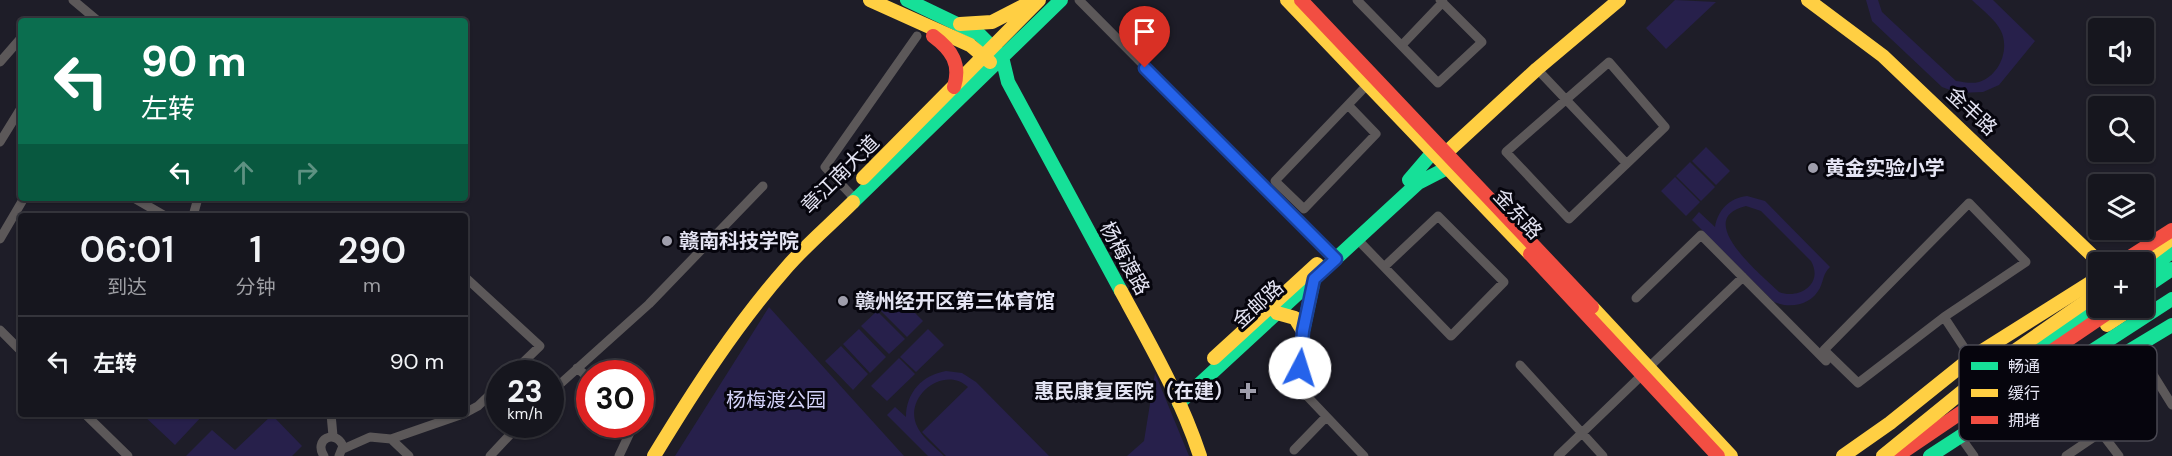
<!DOCTYPE html>
<html lang="zh">
<head>
<meta charset="utf-8">
<style>
  body { margin:0; font-family:"DM Sans","Noto Sans SC",sans-serif; background:#23232b; color:#f1f3f6; height:100vh; display:flex; flex-direction:column; font-size:22px; white-space:nowrap }
  * { box-sizing:border-box; margin:0 }
  p { font-size:20px; color:#9e9fa4 }
  .icon { flex:none; width:33px; height:33px; fill:none; stroke:currentColor; stroke-width:2; stroke-linecap:round; stroke-linejoin:round }
  .map { position:relative; flex:1; overflow:hidden }
  .side { position:absolute; left:18px; top:213px; width:450px; height:204px; display:flex; flex-direction:column; background:#16161e; border-radius:6px; box-shadow:0 2px 4px #0004,0 0 0 2px #35353c }
  .side>* { flex:none }
  .hud { position:absolute; left:18px; top:18px; width:450px; height:183px; border-radius:6px; box-shadow:0 2px 4px #0004,0 0 0 2px #35353c; background:#0b6e4f; color:#fff; overflow:hidden }
  .buttons { position:absolute; left:2088px; top:18px; display:grid; gap:12px }
  .buttons a { display:grid; place-items:center; width:66px; height:66px; border-radius:6px; background:#16161e; box-shadow:0 2px 4px #0004,0 0 0 2px #35353c; font-size:30px }
  .speed { position:absolute; left:486px; top:360px; display:flex; gap:12px; font-size:30px; font-weight:700; text-align:center }
  .speed>* { display:grid; place-content:center; width:78px; height:78px; border-radius:50%; background:#16161e; box-shadow:0 2px 4px #0004,0 0 0 2px #35353c; line-height:1 }
  .speed small { font-size:15px; font-weight:400 }
  .speed .limit { border:9px solid #d22; background:#fff; color:#111 }
  .pin { position:absolute; display:grid; place-items:center; width:51px; height:51px; color:#fff; margin:-62px -26px; border-radius:50% 50% 50% 0; rotate:-45deg; box-shadow:0 0 6px #0007 }
  .pin .icon { rotate:45deg }
  .me { position:absolute; width:66px; margin:-33px; rotate:5deg; stroke-linejoin:round; filter:drop-shadow(0 0 4px #0008) }
  .turn { display:flex; align-items:center; gap:21px; height:126px; padding:0 24px; font-size:27px }
  .turn .icon { width:78px; height:78px; stroke-width:2.5 }
  .turn b { display:block; font-size:42px; line-height:51px }
  .lanes { display:flex; align-items:center; height:57px; padding:0 24px; background:#0003; justify-content:center; gap:30px; direction:ltr }
  .lanes .off { opacity:.35 }
  .eta { display:flex; justify-content:space-evenly; align-items:center; height:102px; text-align:center }
  .eta b { font-size:36px; font-weight:600; line-height:42px }
  ul { padding:0; list-style:none }
  li { display:flex; align-items:center; gap:18px; height:90px; padding:0 24px; border-top:2px solid #35353c }
  li div { flex:1 }
  li b { display:block; font-size:22px }
  li em { font-style:normal }
  .map>svg:first-child { display:block }
</style>
</head>
<body>
<div class="map">
<svg width="2172" height="456" viewBox="0 0 2172 456">
  <rect width="100%" height="100%" fill="#1e1d28"/>
  <path fill="#27204b" fill-rule="evenodd" d="M1675,0L1716,2L1666,49L1646,28Z
    M1866,0H1878L1882,12L1956,81C1964,82 1971,84 1979,82C1999,76 2010,50 2001,31C1996,20 1981,9 1972,0H1993L2035,41L1999,85L1983,92L1958,93L1942,87L1872,21Z
    M1706,147L1730,171L1716,185L1692,161Z
    M1690,162L1715,187L1701,201L1676,176Z
    M1675,177L1700,202L1686,216L1661,191Z
    M1747,196L1765,201L1830,267C1823,274 1824,279 1820,288C1811,305 1791,309 1774,302L1692,220L1699,212L1715,227C1718,210 1729,198 1747,196ZM1746,206L1761,211L1811,261C1824,284 1799,300 1779,292C1763,276 1691,219 1746,206Z
    M895,293L923,321L907,337L879,309Z
    M769,307L904,456H675Z
    M877,311L905,339L889,354L861,326Z
    M859,329L886,357L870,373L843,344Z
    M928,329L944,345L916,372L900,357Z
    M841,346L868,374L853,390L825,361Z
    M899,358L915,374L887,401L871,386Z
    M946,371L962,373L976,382L1049,456H946L922,432L968,387C945,365 905,395 916,424C921,437 935,447 944,456H928L887,415L895,407L906,417C906,393 922,375 946,371Z
    M1155,373L1189,456H1127L1144,441Z
    M142,414H204L175,445Z
    M272,415L302,446L292,456H186L212,430L235,450Z"/>
  <g fill="none" stroke-linecap="round" stroke-linejoin="round">
    <path stroke="#5c5859" stroke-width="9" d="M73,0L98,21
      M1079,0L1336,259
      M1357,0L1438,83L1482,42L1440,0
      M1402,45L1443,2
      M0,62L21,38
      M1609,62L1665,127L1569,219L1506,152Z
      M1537,69L1626,163
      M1348,105L1376,134L1304,209L1275,181L1367,85
      M0,142L21,108
      M134,198L165,216
      M855,199L825,167L917,36
      M1969,203L2026,262L1944,317L1858,383L1824,350Z
      M193,216L198,198
      M0,239L24,198
      M1357,239L1451,336L1504,282L1438,216L1384,267
      M465,277L540,346L511,374
      M1636,298L1701,235L1826,361
      M1944,317L1971,358
      M0,330L21,351
      M1303,331L1300,368L1306,395L1364,456
      M2136,347L2172,405
      M1520,365L1603,456
      M577,368L590,379
      M1648,368L1743,277
      M550,393L649,304L763,186
      M465,413L478,406L500,385
      M85,414L128,456
      M331,414L333,436
      M1959,435L1974,456
      M391,439L409,456
      M343,449L370,437L391,439L463,414
      M1294,450L1326,417
      M324,456C313,440 335,428 343,446L339,456
      M490,456L520,424
      M619,456L634,424
      M1558,456L1641,376
      M2066,456L2097,435H2103L2119,456"/>
    <path stroke="#16e098" stroke-width="14" d="M907,0L980,35L1002,57L1008,82L1121,291
      M1409,180L1433,152
      M853,202L1061,0
      M2144,272L2172,252
      M2144,288L2172,269
      M1303,331L1314,279
      M2109,363L2172,325
      M1965,399L2098,303
      M1179,403L1418,183L1449,167"/>
    <path stroke="#ffcf43" stroke-width="14" d="M870,0L970,45L990,62
      M1287,0L1530,254
      M1808,0L1883,56L2099,262
      M960,24L992,22L1029,3
      M1448,151L1537,69L1619,0
      M863,178L1039,0
      M2140,262L2172,238
      M1121,291C1150,344 1181,398 1200,456
      M1592,307L1731,456
      M1277,313L1295,318L1303,331
      M2107,325L2133,308
      M1214,358L1317,264
      M654,456C694,390 736,325 787,267C807,244 831,224 853,202
      M1843,456L1890,423L1971,358L2098,278"/>
    <path stroke="#f24e42" stroke-width="14" d="M1301,0L1592,307
      M933,36C952,50 961,64 954,87
      M1530,254L1718,456
      M2122,262L2172,230
      M1897,456L2115,308"/>
    <path stroke="#16e098" stroke-width="14" d="M1930,456L2172,299"/>
    <path stroke="#ffcf43" stroke-width="14" d="M1883,456L2000,361L2098,293"/>
  </g>
  <g fill="none" stroke-linecap="round" stroke-linejoin="round">
    <g stroke="#184099" stroke-width="15">
      <path id="route" d="M1145,68L1336,259L1314,279L1303,331L1300,368"/>
    </g>
    <use href="#route" stroke="#2563eb" stroke-width="10"/>
  </g>
  <g fill="#9f9eac" stroke="#06050d" stroke-width="2">
    <circle cx="1813" cy="168" r="6"/>
    <circle cx="667" cy="241" r="6"/>
    <circle cx="843" cy="301" r="6"/>
    <path d="M1245 382h6v6h6v6h-6v6h-6v-6h-6v-6h6z"/>
  </g>
  <g text-anchor="middle" stroke-width="6" stroke-linejoin="round" paint-order="stroke">
    <g font-size="20" fill="#e4e4f3" stroke="#06050d">
      <text transform="translate(1972 111) rotate(43)" y="7">金丰路</text>
      <text transform="translate(840 174) rotate(-45)" y="7">章江南大道</text>
      <text transform="translate(1518 214) rotate(47)" y="7">金东路</text>
      <text transform="translate(1125 258) rotate(61)" y="7">杨梅渡路</text>
      <text transform="translate(1258 304) rotate(-42)" y="7">金邮路</text>
    </g>
    <g font-size="20" font-weight="bold" fill="#e4e4f3" stroke="#06050d" text-anchor="start">
      <text x="1825" y="175">黄金实验小学</text>
      <text x="679" y="248">赣南科技学院</text>
      <text x="855" y="308">赣州经开区第三体育馆</text>
      <text x="1234" y="398" text-anchor="end">惠民康复医院（在建）</text>
    </g>
    <g font-size="20" fill="#d2d1f7" stroke="#06050d">
      <text x="776" y="407">杨梅渡公园</text>
    </g>
  </g>
  <rect x="1959" y="345" width="198" height="96" rx="9" fill="#06050d" stroke="#494852" stroke-width="1.5"/>
  <rect x="1971" y="362" width="27" height="8" fill="#16e098"/>
  <rect x="1971" y="389" width="27" height="8" fill="#ffcf43"/>
  <rect x="1971" y="416" width="27" height="8" fill="#f24e42"/>
  <g font-size="16" fill="#e4e4f3">
    <text x="2008" y="372">畅通</text>
    <text x="2008" y="399">缓行</text>
    <text x="2008" y="426">拥堵</text>
  </g>
</svg>
<div class="buttons">
<a><svg class="icon" aria-label="sound" viewBox="0 0 24 24"><path d="M4 9h4l5-4v14l-5-4H4zM17 9q2 3 0 6"/></svg></a>
<a><svg class="icon" aria-label="search" viewBox="0 0 24 24"><circle cx="10" cy="10" r="6"/><path d="M15 15l6 6"/></svg></a>
<a><svg class="icon" aria-label="layers" viewBox="0 0 24 24"><path d="M12 4l9 5-9 5-9-5zM3 14l9 5 9-5"/></svg></a>
<a>+</a>
</div>
<div class="speed"><div>23<small>km/h</small></div><div class="limit">30</div></div>
<div class="pin" style="left:1145px;top:68px;background:#d93025"><svg class="icon" aria-label="arrive" viewBox="0 0 24 24"><path d="M6 21V4h12l-3 4 3 4H6"/></svg></div>
<svg class="me" style="left:1300px;top:368px" viewBox="-20 -20 40 40"><circle r="19" fill="#fff"/><path d="M0-13L10 11 0 6-10 11z" fill="#2563eb"/></svg>
<div class="hud">
<div class="turn"><svg class="icon" aria-label="left" viewBox="0 0 24 24"><path d="M17 20v-9H6M10 6l-5 5 5 5"/></svg><div><b>90 m</b>左转</div></div>
<div class="lanes"><svg class="icon" aria-label="left" viewBox="0 0 24 24"><path d="M17 20v-9H6M10 6l-5 5 5 5"/></svg><svg class="icon off" aria-label="ahead" viewBox="0 0 24 24"><path d="M12 20V5M6 11l6-6 6 6"/></svg><svg class="icon off" aria-label="right" viewBox="0 0 24 24"><path d="M7 20v-9h11M14 6l5 5-5 5"/></svg></div>
</div>
<section class="side">
<div class="eta">
<div><b>06:01</b><p>到达</p></div>
<div><b>1</b><p>分钟</p></div>
<div><b>290</b><p>m</p></div>
</div>
<ul>
<li><svg class="icon" aria-label="left" viewBox="0 0 24 24"><path d="M17 20v-9H6M10 6l-5 5 5 5"/></svg><div><b>左转</b></div><em>90 m</em></li>
</ul>
</section>
</div>
</body>
</html>
